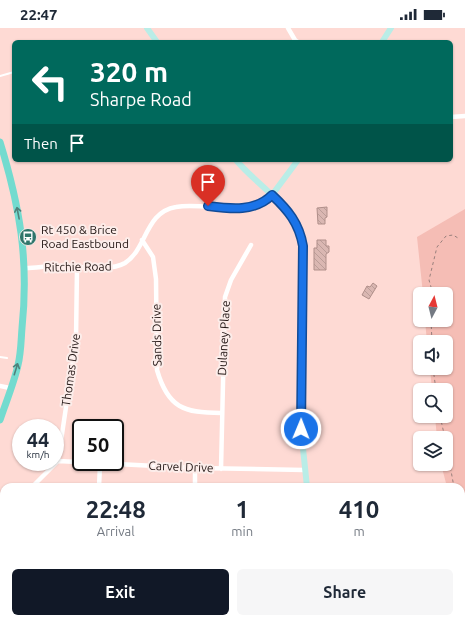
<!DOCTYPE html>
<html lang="en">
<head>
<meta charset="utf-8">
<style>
  body { margin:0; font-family:Ubuntu,sans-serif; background:#f6f6f7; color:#1f2937; height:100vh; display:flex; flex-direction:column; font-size:15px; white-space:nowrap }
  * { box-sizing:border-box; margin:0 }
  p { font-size:13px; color:#747a83 }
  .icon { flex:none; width:22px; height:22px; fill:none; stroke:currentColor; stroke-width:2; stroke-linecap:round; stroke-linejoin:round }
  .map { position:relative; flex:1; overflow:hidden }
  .details { position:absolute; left:0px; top:455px; width:465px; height:140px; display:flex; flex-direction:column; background:#fff; border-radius:12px 12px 0 0; box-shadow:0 1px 3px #0004 }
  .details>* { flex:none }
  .banner { position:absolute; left:12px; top:12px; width:441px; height:122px; border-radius:6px; box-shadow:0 1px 3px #0004; background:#00695c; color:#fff; overflow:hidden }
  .needle { width:26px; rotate:7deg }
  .fabs { position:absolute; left:413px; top:259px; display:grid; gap:8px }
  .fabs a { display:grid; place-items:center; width:40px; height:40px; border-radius:6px; background:#fff; box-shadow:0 1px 3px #0004; font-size:20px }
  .speed { position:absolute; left:12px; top:391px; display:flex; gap:8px; font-size:20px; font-weight:700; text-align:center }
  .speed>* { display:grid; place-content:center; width:52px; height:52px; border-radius:50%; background:#fff; box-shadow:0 1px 3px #0004; line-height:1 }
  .speed small { font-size:10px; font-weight:400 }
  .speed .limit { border:2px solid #111; border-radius:6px; background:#fff; color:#111 }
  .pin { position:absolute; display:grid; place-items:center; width:34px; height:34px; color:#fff; margin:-41px -17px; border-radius:50% 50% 50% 0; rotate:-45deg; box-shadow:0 0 4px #0007 }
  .pin .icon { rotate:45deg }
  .me { position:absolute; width:44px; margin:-22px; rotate:1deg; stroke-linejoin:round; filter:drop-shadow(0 0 3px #0008) }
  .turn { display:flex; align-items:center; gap:14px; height:84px; padding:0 12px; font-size:18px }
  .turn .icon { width:52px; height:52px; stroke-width:2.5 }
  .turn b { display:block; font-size:28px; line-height:34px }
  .then { display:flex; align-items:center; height:38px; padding:0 12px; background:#0003; gap:8px; font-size:15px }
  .eta { display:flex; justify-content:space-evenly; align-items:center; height:68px; text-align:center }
  .eta b { font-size:24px; font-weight:600; line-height:28px }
  .primary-button { display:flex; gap:8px; margin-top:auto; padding:8px 12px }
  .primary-button a { flex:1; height:46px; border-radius:6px; background:#111827; color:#fff; font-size:16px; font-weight:600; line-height:46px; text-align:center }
  .primary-button a+a { background:#f6f6f7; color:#1f2937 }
  .status { display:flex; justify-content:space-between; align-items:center; height:28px; padding:0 20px; background:#fff; direction:ltr }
  .status svg { height:11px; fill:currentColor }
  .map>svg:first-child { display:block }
</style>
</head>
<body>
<div class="status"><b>22:47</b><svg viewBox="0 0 49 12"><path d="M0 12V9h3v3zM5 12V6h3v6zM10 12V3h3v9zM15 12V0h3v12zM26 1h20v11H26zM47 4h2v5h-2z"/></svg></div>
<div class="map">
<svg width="465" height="595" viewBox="0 0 465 595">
  <defs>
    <pattern id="building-back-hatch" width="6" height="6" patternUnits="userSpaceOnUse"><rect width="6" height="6" fill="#dab7b2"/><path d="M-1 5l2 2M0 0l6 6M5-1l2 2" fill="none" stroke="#bb9d98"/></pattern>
  </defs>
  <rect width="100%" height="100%" fill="#fedad4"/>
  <path fill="#f5bdb5" d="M465,181V528L461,513V459H447L441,436H446V410H437L435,388H446V362H432L430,340H446V314H427L425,292H446V266H423L417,209Z"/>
  <path fill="url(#building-back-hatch)" stroke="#b08f8a" d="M327,179V189L325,190V196H318L317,180Z
    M317,212H326V218H329V224L326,226V242H314V220H317Z
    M373,255L377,258L369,271L362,267L367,258L370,259Z"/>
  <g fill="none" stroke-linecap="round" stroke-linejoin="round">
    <path stroke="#99807c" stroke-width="1" stroke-dasharray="3 3" stroke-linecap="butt" d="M433,266L429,252L437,219L446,208L453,207L458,210
      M431,292L432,314
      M433,340L436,362
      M440,388L445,410
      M446,416L454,459
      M461,491L465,521"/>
    <path stroke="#fff" stroke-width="2" d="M0,48L14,44
      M0,329L7,330"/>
    <path stroke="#fff" stroke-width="4.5" d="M288,0L295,12L298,14
      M451,89L465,88
      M142,212L153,229L156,251L157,342C168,380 184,385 221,385
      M26,240C36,240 46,238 56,238C74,238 110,244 125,235C147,221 145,184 176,179C208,173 247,193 272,167
      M0,358L10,360
      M58,433L195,440L304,442
      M221,441L225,269L231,252L251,217
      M32,459L58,433L76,312L77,239
      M99,459L100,437
      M195,459V440
      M204,591L209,595
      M134,595L140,591"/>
    <path stroke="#b9ede7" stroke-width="6" d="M147,0L157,14
      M382,14L391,0
      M236,132C261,162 303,182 303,226L301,401L307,459
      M272,167L298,132
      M333,595L334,591"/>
    <path stroke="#73dbcf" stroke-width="7" d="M0,114C20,179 29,232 22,300C21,312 21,325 18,337C14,355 6,374 0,392"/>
  </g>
  <defs><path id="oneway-shaft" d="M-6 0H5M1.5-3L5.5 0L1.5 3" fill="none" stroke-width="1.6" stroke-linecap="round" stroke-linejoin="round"/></defs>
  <g stroke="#4f827b">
    <use href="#oneway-shaft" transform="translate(18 185) rotate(-101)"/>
    <use href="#oneway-shaft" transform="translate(16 341) rotate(-73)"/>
  </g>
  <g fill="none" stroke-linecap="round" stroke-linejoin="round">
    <g stroke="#114b97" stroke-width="10">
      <path id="route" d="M208,178C231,181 255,184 272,167C288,182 299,195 303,218L301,401"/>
    </g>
    <use href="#route" stroke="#1a73e8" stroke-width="7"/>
  </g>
  <defs>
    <g id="bus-disc" transform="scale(0.9)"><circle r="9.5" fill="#2f756a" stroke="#fcedea"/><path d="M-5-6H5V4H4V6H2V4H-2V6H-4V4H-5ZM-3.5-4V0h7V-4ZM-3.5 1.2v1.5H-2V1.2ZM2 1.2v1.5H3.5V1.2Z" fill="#fff"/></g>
  </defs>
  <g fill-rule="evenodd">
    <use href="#bus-disc" x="28" y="209"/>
  </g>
  <g text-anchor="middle" stroke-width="4" stroke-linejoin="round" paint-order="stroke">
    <g font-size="12" fill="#221614" stroke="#fcedea" text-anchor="start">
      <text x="41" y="206">Rt 450 &amp; Brice<tspan x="41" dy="14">Road Eastbound</tspan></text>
    </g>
    <g font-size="12" fill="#221614" stroke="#fcedea">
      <text transform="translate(78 239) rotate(-1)" y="4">Ritchie Road</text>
      <text transform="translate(157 307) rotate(-91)" y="4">Sands Drive</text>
      <text transform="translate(224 310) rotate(-87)" y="4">Dulaney Place</text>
      <text transform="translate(71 342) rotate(-82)" y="4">Thomas Drive</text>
      <text transform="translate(181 439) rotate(2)" y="4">Carvel Drive</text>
    </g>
  </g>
</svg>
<div class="fabs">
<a><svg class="needle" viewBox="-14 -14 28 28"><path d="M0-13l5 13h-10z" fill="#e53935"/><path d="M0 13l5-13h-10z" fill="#747a83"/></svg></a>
<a><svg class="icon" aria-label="sound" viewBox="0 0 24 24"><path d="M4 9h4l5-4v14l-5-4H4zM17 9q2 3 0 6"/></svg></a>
<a><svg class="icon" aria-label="search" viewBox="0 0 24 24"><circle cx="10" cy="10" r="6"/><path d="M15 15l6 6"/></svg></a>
<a><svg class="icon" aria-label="layers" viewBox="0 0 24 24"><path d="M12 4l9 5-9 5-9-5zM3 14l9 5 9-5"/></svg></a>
</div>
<div class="speed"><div>44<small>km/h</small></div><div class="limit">50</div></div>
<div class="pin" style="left:208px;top:178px;background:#d93025"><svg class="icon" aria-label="arrive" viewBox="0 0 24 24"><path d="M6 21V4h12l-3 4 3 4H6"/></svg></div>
<svg class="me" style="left:301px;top:401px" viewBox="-20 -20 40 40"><circle r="17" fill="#1a73e8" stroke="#fff" stroke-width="3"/><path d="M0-11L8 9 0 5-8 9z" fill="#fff"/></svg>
<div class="banner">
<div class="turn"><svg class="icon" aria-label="left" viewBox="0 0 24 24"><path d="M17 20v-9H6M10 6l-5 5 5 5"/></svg><div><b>320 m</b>Sharpe Road</div></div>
<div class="then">Then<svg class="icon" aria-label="arrive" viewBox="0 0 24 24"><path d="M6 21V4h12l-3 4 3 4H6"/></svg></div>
</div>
<section class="details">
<div class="eta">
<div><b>22:48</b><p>Arrival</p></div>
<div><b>1</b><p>min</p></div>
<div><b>410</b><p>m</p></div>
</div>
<div class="primary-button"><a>Exit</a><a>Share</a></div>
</section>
</div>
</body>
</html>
